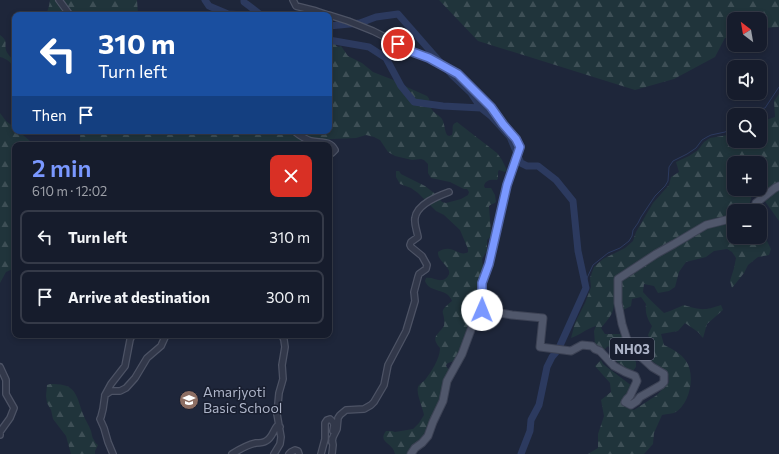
<!DOCTYPE html>
<html lang="en">
<head>
<meta charset="utf-8">
<style>
  body { margin:0; font-family:Commissioner,sans-serif; background:#1f2534; color:#f1f3f6; height:100vh; display:flex; flex-direction:column; font-size:15px; white-space:nowrap }
  * { box-sizing:border-box; margin:0 }
  p { font-size:13px; color:#9ea1a9 }
  .icon { flex:none; width:22px; height:22px; fill:none; stroke:currentColor; stroke-width:2; stroke-linecap:round; stroke-linejoin:round }
  .map { position:relative; flex:1; overflow:hidden }
  .details { position:absolute; left:12px; top:142px; width:320px; height:196px; display:flex; flex-direction:column; background:#161c2c; border-radius:8px; box-shadow:0 2px 6px #0003,0 0 0 1px #353a48 }
  .details>* { flex:none }
  .guide { position:absolute; left:12px; top:12px; width:320px; height:122px; border-radius:8px; box-shadow:0 2px 6px #0003,0 0 0 1px #353a48; background:#1a4fa0; color:#fff; overflow:hidden }
  .needle { width:26px; rotate:329deg }
  .buttons { position:absolute; left:727px; top:12px; display:grid; gap:8px }
  .buttons a { display:grid; place-items:center; width:40px; height:40px; border-radius:8px; background:#161c2c; box-shadow:0 2px 6px #0003,0 0 0 1px #353a48; font-size:20px }
  .pin { position:absolute; display:grid; place-items:center; width:34px; height:34px; color:#fff; margin:-17px; border:2px solid #fff; border-radius:50%; box-shadow:0 1px 4px #0007 }
  .me { position:absolute; width:44px; margin:-22px; rotate:1deg; stroke-linejoin:round; filter:drop-shadow(0 0 3px #0008) }
  .turn { display:flex; align-items:center; gap:14px; height:84px; padding:0 20px; font-size:18px }
  .turn .icon { width:52px; height:52px; stroke-width:2.5 }
  .turn b { display:block; font-size:28px; line-height:34px }
  .then { display:flex; align-items:center; height:38px; padding:0 20px; background:#0003; gap:8px; font-size:15px }
  .round { display:grid; place-items:center; flex:none; width:42px; height:42px; border-radius:8px; background:#1f2534 }
  .headline { display:flex; align-items:center; justify-content:space-between; height:68px; padding:0 20px }
  h1 { font-size:24px; font-weight:600; line-height:30px; color:#7a98ff }
  ul { padding:0; list-style:none }
  li { display:flex; align-items:center; gap:12px; height:54px; margin:0 8px 6px; padding:0 12px; border:2px solid #353a48; border-radius:8px }
  li div { flex:1 }
  li b { display:block; font-size:15px }
  li em { font-style:normal }
  .map>svg:first-child { display:block }
</style>
</head>
<body>
<div class="map">
<svg width="779" height="454" viewBox="0 0 779 454">
  <defs>
    <pattern id="forest-firs" width="22" height="20" patternUnits="userSpaceOnUse"><rect width="22" height="20" fill="#20343b"/><path d="M5 1l3.5 6h-7zM16 11l3.5 6h-7z" fill="#3e4f56"/></pattern>
  </defs>
  <rect width="100%" height="100%" fill="#1e263a"/>
  <path fill="url(#forest-firs)" fill-rule="evenodd" d="M50,0H137L138,15H46L49,6Z
    M439,0H779V27L765,28V42L749,53L739,45H760V19H734V41L731,38H725L715,57L674,79L635,90L478,41Z
    M0,35C9,42 4,42 6,50C7,55 14,59 15,64C16,67 15,69 15,71C12,63 8,59 0,57Z
    M329,38L335,40L336,46L338,47L341,46L348,56L362,63L373,72L396,81L409,88L427,96C431,100 429,103 431,108C433,113 439,115 442,119C445,124 444,130 447,135L449,136L452,135C454,129 450,125 457,122L497,153L502,160L507,170L505,172L499,170L498,172V178L497,180C491,179 485,180 484,186L485,188H491L495,195L496,202C494,204 491,204 489,206L491,233V236L487,240V251L482,259L483,267L481,273L480,307L457,360L448,363L446,365L447,368L450,369L441,394L436,410L427,432L408,454H395C393,442 377,443 386,431H392L395,432L413,429L419,423L424,415C423,408 416,394 418,387C419,384 423,382 425,380C431,372 440,359 440,348C430,337 438,335 444,326C446,310 436,314 452,301C447,287 430,294 425,281L426,278C432,277 437,281 442,280C444,280 447,278 448,276C454,268 437,262 438,252C452,242 459,258 468,252V249L460,230L444,215L436,211L418,193L411,188L400,184L396,177V171H399L401,174L425,186L434,193L442,202L446,203L461,199L468,195L469,192L467,189H464L450,182L431,178L428,173V164L424,160L421,159L412,160L395,156L388,152L380,140L374,137L366,135L356,138L332,139L319,141L321,145H82C79,141 80,136 81,131H329Z
    M779,94V221L759,193L752,194L748,211H734V237H760V236L765,237L771,249L769,255L758,257L748,265L744,273L732,288L730,281L734,268L736,258L732,252L727,249L714,251L706,257L686,262L679,272L675,287L669,291L658,293L654,286L644,284L643,292C650,300 657,306 664,313L670,311L684,305C700,310 704,311 721,305L723,310L707,324L703,338L698,332L685,323L678,331L661,334L664,345C672,349 681,353 686,361C696,375 690,405 674,413C671,414 665,414 662,415L654,433L653,444L644,454H588L598,448V434L604,416L601,400L611,392L610,383L595,366L601,360L603,364L632,386L623,398V405L634,410L657,395L669,382L668,373L648,358L653,345L648,335L652,326C647,318 645,313 646,304L641,297L632,299L631,306L623,310L622,301L614,298C615,313 610,317 601,328L605,334H620L625,339L630,353L636,362V367L632,372L616,361L612,351L608,346L604,350L595,345L594,331L596,326C586,329 580,335 571,338L575,323L585,303L591,287L590,278L594,267L603,259L625,248L633,241L636,232L653,203L669,185L671,177L679,172L676,162L689,156L698,150L704,142L710,138L728,135L734,129V141H760V122L775,117L774,101ZM734,163H760V189H734Z
    M0,113L6,121L15,128V131H18L29,140L32,145H15V268L6,272L0,283Z
    M50,384C76,383 76,394 83,414C85,420 89,425 91,431C92,434 92,438 94,440C95,442 96,444 98,445L95,451V454H71L66,436L53,419L51,410L47,403L46,396L47,385Z"/>
  <g fill="none" stroke-linecap="round" stroke-linejoin="round">
    <path stroke="#2c3a5f" stroke-width="1" d="M744,115L750,111L765,108L779,87
      M586,288L587,278L593,265L608,253L620,248L629,241L632,236L633,230L638,223L641,217L655,196L665,186L668,181L669,167L673,161L687,154L696,148L702,140L707,137L711,135L725,132L729,130L734,125"/>
    <path stroke="#2c3a5f" stroke-width="7" d="M205,0L209,6L228,14L245,15
      M244,0V2L261,15
      M329,26L360,23L376,17L398,14L433,54L452,75L471,93L481,108
      M329,40L369,47L386,58L401,86L414,102L443,106L481,108L491,116L510,137L521,163L527,166H538L556,180L573,201L578,251L586,288L558,350L552,357L547,367L539,405L531,420L530,431L521,454"/>
    <g stroke="#4d5365" stroke-width="8">
      <path id="minor" d="M59,0L70,15
        M293,0L296,6L316,11L328,15
        M329,15L348,21L373,31L387,38L409,51L429,58L458,74L491,107L503,124L517,139L520,147L507,185L489,264L482,283V310
        M294,131C299,135 305,139 311,141C321,143 330,140 335,150L332,153L329,152
        M0,367L6,380V394L14,408L10,418L0,432V435
        M105,395L111,391H120L126,388L135,378L147,358L161,346L166,335
        M332,439L333,445L332,454
        M332,442L333,437L337,429L338,418L340,415L346,410L364,409L371,405L374,402L384,385L388,365L406,331L415,301L414,292L418,277L419,274L426,269L427,265L422,256L411,247L410,245L411,242L418,237C417,231 414,224 415,218C417,204 438,196 449,192
        M113,454L108,442L104,428L100,419L101,417L103,409L105,395L111,384L125,366L130,340L132,335
        M232,454C240,449 247,445 256,443C259,443 263,443 266,441C272,438 273,431 277,426L280,427
        M274,454L280,444L281,437L277,414L279,393L283,379L282,365L285,347L284,340L282,335
        M289,454L291,452L295,450L298,451L299,454
        M321,454L325,439V423L327,420L330,419L333,422L334,425L333,431"/>
    </g>
    <g stroke="#3c4254" stroke-width="9">
      <path id="major" d="M754,211L756,203L775,188L779,186
        M411,454L415,448L422,443L428,436L433,422L443,401L447,381L462,354L472,327L476,318L482,310L512,315L543,318L540,347L571,351L582,345L592,346L595,349L600,351L614,366L625,372L635,376L637,381L630,396L627,399L625,402L631,405L637,401L640,397L661,385L664,382V374L652,367L629,346L622,324L618,303V279L656,254L674,244L706,225L734,218"/>
    </g>
    <use href="#minor" stroke="#32384a" stroke-width="5.5"/>
    <use href="#major" stroke="#50576b" stroke-width="7"/>
  </g>
  <g fill="none" stroke-linecap="round" stroke-linejoin="round">
    <g stroke="#4f63a6" stroke-width="10">
      <path id="route" d="M398,44L410,51L429,58L458,74L491,107L503,124L516,139L520,147L507,185L489,264L482,283V310"/>
    </g>
    <use href="#route" stroke="#7a98ff" stroke-width="7"/>
  </g>
  <defs>
    <g id="school-disc" transform="scale(1)"><circle r="9.5" fill="#8d6e63" stroke="#181e2f"/><path d="M0-5L7-2L0 1L-7-2ZM-4 1L0 2.5L4 1V4Q0 6-4 4Z" fill="#fff"/></g>
  </defs>
  <g fill-rule="evenodd">
    <use href="#school-disc" x="189" y="400"/>
  </g>
  <g text-anchor="middle" stroke-width="3" stroke-linejoin="round" paint-order="stroke">
    <rect fill="#181e2f" stroke="#808699" stroke-width="1" x="610" y="338" width="44" height="22" rx="3"/>
    <g font-size="13" font-weight="bold" fill="#acb3c7">
      <text x="632" y="354">NH03</text>
    </g>
    <g font-size="14" fill="#acb3c7" stroke="#181e2f" text-anchor="start">
      <text x="203" y="397">Amarjyoti<tspan x="203" dy="16">Basic School</tspan></text>
    </g>
  </g>
</svg>
<div class="buttons">
<a><svg class="needle" viewBox="-14 -14 28 28"><path d="M0-13l5 13h-10z" fill="#e53935"/><path d="M0 13l5-13h-10z" fill="#9ea1a9"/></svg></a>
<a><svg class="icon" aria-label="sound" viewBox="0 0 24 24"><path d="M4 9h4l5-4v14l-5-4H4zM17 9q2 3 0 6"/></svg></a>
<a><svg class="icon" aria-label="search" viewBox="0 0 24 24"><circle cx="10" cy="10" r="6"/><path d="M15 15l6 6"/></svg></a>
<a>+</a>
<a>−</a>
</div>
<div class="pin" style="left:398px;top:44px;background:#d93025"><svg class="icon" aria-label="arrive" viewBox="0 0 24 24"><path d="M6 21V4h12l-3 4 3 4H6"/></svg></div>
<svg class="me" style="left:482px;top:310px" viewBox="-20 -20 40 40"><circle r="19" fill="#fff"/><path d="M0-13L10 11 0 6-10 11z" fill="#7a98ff"/></svg>
<div class="guide">
<div class="turn"><svg class="icon" aria-label="left" viewBox="0 0 24 24"><path d="M17 20v-9H6M10 6l-5 5 5 5"/></svg><div><b>310 m</b>Turn left</div></div>
<div class="then">Then<svg class="icon" aria-label="arrive" viewBox="0 0 24 24"><path d="M6 21V4h12l-3 4 3 4H6"/></svg></div>
</div>
<section class="details">
<div class="headline"><div><h1>2 min</h1><p>610 m · 12:02</p></div><a class="round" style="background:#d93025;color:#fff"><svg class="icon" aria-label="close" viewBox="0 0 24 24"><path d="M6 6l12 12M18 6L6 18"/></svg></a></div>
<ul>
<li><svg class="icon" aria-label="left" viewBox="0 0 24 24"><path d="M17 20v-9H6M10 6l-5 5 5 5"/></svg><div><b>Turn left</b></div><em>310 m</em></li>
<li><svg class="icon" aria-label="arrive" viewBox="0 0 24 24"><path d="M6 21V4h12l-3 4 3 4H6"/></svg><div><b>Arrive at destination</b></div><em>300 m</em></li>
</ul>
</section>
</div>
</body>
</html>
